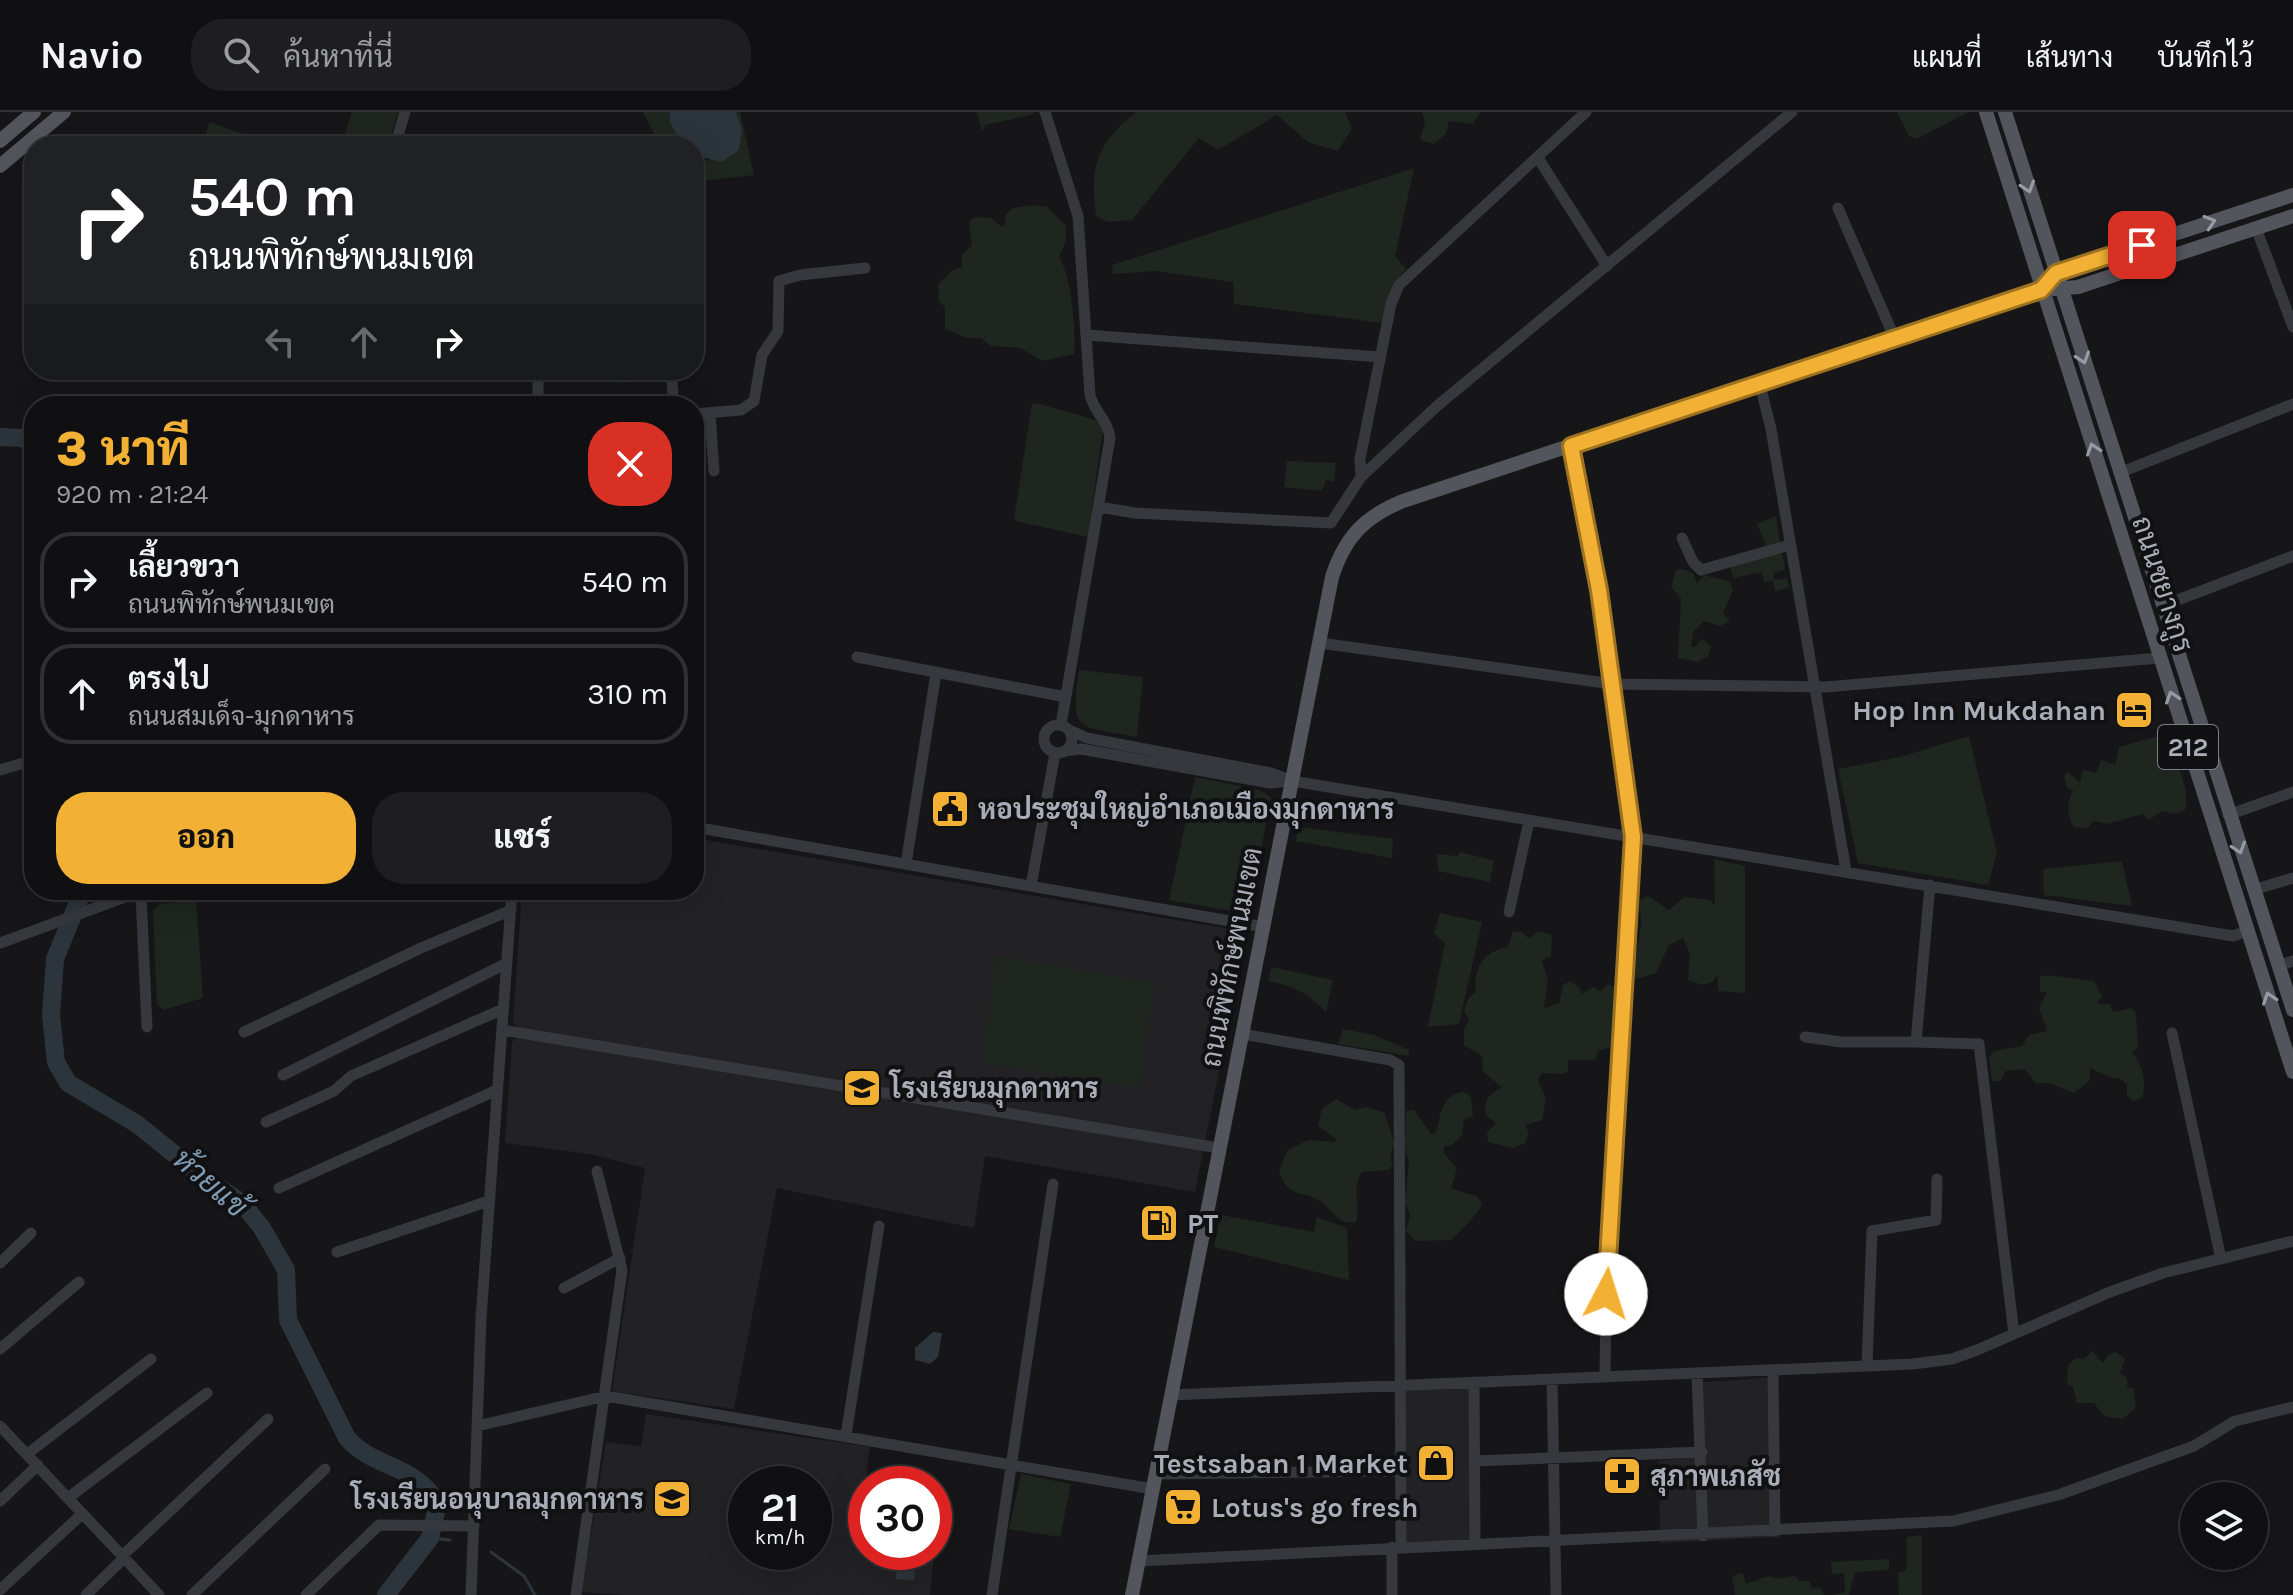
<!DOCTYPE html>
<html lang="th">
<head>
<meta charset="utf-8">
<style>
  body { margin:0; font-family:Karla,Sarabun,sans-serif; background:#1e1e20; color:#f1f3f6; height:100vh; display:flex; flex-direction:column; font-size:30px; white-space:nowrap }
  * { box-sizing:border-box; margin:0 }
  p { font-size:26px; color:#9c9d9f }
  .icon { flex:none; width:44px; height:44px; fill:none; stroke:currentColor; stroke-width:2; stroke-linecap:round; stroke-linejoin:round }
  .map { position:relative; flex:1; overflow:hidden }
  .sheet { position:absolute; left:24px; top:284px; width:680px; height:504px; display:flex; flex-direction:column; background:#101012; border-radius:32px; box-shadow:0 8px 32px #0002,0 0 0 2px #303032 }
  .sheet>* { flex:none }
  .guide { position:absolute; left:24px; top:24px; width:680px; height:244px; border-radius:32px; box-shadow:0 8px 32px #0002,0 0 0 2px #303032; background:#202124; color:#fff; overflow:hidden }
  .fabs { position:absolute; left:2180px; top:1370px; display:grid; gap:16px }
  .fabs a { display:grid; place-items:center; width:88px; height:88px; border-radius:50%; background:#101012; box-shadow:0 8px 32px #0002,0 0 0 2px #303032; font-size:40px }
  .speed { position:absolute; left:728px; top:1354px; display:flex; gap:16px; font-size:40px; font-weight:700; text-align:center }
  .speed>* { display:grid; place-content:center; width:104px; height:104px; border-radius:50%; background:#101012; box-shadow:0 8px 32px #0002,0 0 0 2px #303032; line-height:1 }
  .speed small { font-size:20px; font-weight:400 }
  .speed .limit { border:12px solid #d22; background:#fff; color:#111 }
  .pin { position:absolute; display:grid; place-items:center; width:68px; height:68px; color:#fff; margin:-34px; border-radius:16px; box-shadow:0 4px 12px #0006 }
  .me { position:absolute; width:88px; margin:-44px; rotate:5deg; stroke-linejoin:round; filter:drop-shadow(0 0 6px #0008) }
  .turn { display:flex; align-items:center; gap:28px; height:168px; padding:0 32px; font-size:36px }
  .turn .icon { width:104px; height:104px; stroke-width:2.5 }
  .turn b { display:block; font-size:56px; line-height:68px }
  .lanes { display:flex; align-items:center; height:76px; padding:0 32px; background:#0003; justify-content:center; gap:40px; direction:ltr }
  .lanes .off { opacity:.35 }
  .round { display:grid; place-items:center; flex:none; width:84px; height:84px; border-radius:32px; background:#1e1e20 }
  .overview { display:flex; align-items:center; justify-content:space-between; height:136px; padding:0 32px }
  h1 { font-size:48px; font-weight:800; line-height:60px; color:#f2b134 }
  .action { display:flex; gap:16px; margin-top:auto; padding:16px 32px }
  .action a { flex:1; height:92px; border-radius:32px; background:#f2b134; color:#111; font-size:32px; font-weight:800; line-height:92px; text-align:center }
  .action a+a { background:#1e1e20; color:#f1f3f6 }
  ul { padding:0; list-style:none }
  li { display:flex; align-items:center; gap:24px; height:100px; margin:0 16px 12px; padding:0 16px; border:4px solid #303032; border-radius:32px }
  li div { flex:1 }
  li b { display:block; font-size:30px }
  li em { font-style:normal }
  header { display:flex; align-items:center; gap:48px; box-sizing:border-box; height:112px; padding:0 40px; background:#101012; border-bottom:2px solid #303032 }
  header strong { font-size:38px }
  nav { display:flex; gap:44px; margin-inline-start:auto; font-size:28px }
  .search { width:560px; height:72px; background:#1e1e20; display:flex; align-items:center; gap:20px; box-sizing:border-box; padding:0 28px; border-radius:32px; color:#9c9d9f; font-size:30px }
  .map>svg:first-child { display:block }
</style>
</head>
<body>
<header>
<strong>Navio</strong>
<div class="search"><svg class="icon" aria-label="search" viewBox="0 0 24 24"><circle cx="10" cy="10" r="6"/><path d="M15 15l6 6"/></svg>ค้นหาที่นี่</div>
<nav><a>แผนที่</a><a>เส้นทาง</a><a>บันทึกไว้</a></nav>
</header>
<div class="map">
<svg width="2293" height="1483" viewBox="0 0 2293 1483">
  <rect width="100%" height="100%" fill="#161618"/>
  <path fill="#222225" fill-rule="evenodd" d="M694,726L1247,820L1195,1080L985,1044L974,1116L777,1076L734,1297L612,1279L645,1056L590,1042L505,1031L512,930L518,925L519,916L513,910L522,778H694Z
    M1777,1265L1780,1425L1660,1431L1659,1349L1695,1345L1692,1271Z
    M1471,1273L1472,1428L1403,1431L1400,1275Z
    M646,1302L870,1335L865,1373L866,1440H934L930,1483H625L581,1480L606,1330L641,1334ZM746,1372H814V1440H746Z"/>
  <path fill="#1e261f" d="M352,0H398L388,34H369L344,25Z
    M643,0H670L669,9L683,34H660Z
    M736,0H740L754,63L694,70V43L708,49L738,3Z
    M977,0H1034V2L986,13L982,19Z
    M1136,0H1345L1352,16L1338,39L1308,30L1277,3L1218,38L1199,26L1132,108L1108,110L1096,104C1089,55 1097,31 1136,0Z
    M1422,0H1481L1473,12L1449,9L1446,21L1434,32L1420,28L1425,10Z
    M1897,0H1969L1916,27L1909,24Z
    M209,10L279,34H228L205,26Z
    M1414,56L1395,144L1406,157L1394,171L1383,211L1234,192L1233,170L1156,159L1113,162L1112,153Z
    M1032,93L1047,95L1066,114V129L1059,145C1072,164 1076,220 1074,242L1043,249L1020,236L991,234L981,226H967L945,217V195L939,190L938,173L951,159L962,155V143L972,133L969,110L974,105L991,106L1002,115L1005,113L1006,102L1013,96Z
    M617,258H663L664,265L619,271Z
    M1036,291L1096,308L1103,316L1088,425L1016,409L1014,406L1032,292Z
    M1287,349L1336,351L1334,370L1326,368L1322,379L1284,375Z
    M1776,404L1780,431L1745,442L1766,433L1757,412Z
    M1782,440L1785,458L1773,461L1775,468L1787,466L1789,476L1775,479L1773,469L1764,470L1762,460L1733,466L1730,455Z
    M1683,457L1693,461L1697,472L1704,463L1730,470L1733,478L1723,501L1730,510L1719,514L1704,509L1693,520L1691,534L1695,535L1702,527L1711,534L1708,544L1698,550L1678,546L1681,486L1671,475L1676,458Z
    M1079,558L1143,565L1137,625C1077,613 1070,623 1079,558Z
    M1969,624L1997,741L1988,773L1858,751L1838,657L1900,645Z
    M2155,625C2173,635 2192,679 2185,698L2177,702L2162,699L2149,708L2143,702L2107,712L2093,709L2088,716L2074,715C2067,706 2066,687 2074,679L2067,676L2064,664L2068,660L2080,671L2083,658L2096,661L2101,648L2115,653L2119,635Z
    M1195,665L1259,678L1271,685L1249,802L1169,788Z
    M1298,715L1393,727L1392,746L1296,729Z
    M1460,740L1494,749L1490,770L1438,759L1437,742L1457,744Z
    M1714,747L1745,754V881L1718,879L1717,862L1713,870L1702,873L1688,868L1690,842L1683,826L1669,833L1656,861L1636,867C1631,846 1641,828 1641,807C1641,799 1637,797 1640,788L1648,784L1669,798L1684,785L1710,788L1715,794Z
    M2122,749L2132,794L2044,783L2043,757Z
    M196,788L203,886L164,898L157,892L153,799L160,792Z
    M1440,801L1482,810L1459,912L1428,915L1445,831L1434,821Z
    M1513,819L1522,820L1529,827L1538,819L1552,823L1551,844L1542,849L1548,868L1544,896L1559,891L1563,873L1570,869L1579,875L1582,882L1594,875L1600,879L1608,872L1616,875L1618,920L1615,930L1611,935L1598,939L1595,948H1568V959L1563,962L1542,961L1538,968L1546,987L1542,1008L1525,1013L1529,1021L1525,1031L1513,1036L1488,1030L1487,1021L1496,1011L1486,1003C1483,988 1489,982 1502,975L1483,960L1482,944L1464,933V917L1469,909L1464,899L1468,887L1476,880C1473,856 1484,839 1508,835Z
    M997,844L1155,871L1139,976L982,951Z
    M1271,855L1333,868L1326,900C1308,881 1295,874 1268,869Z
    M2047,863L2094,869L2102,885L2097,892H2110L2113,900L2131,896L2136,901L2138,936L2132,941C2143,952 2147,972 2142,986L2133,989L2127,984V972L2121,967L2112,966L2090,956V968L2074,981L2050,971H2036L2025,957L2006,959L2000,969H1992L1989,945L1994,939L2022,934L2029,923L2047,919L2039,896L2047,881L2040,879V865Z
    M1343,917L1374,923L1409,938V944L1338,932Z
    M1464,980L1471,985L1473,1004L1464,1008L1462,1023L1451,1034H1445L1443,1040L1457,1057L1451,1076L1478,1085L1482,1093C1473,1108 1463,1116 1451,1128L1415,1129L1406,1119L1410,1103L1405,1090L1409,1051L1405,1037L1406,999L1414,998L1431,1022L1436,1020C1441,1001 1442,982 1464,980Z
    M1336,987L1355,998L1366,995L1384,1000L1394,1030L1390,1045L1393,1052L1389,1058L1362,1060C1351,1076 1361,1093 1356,1110C1338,1114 1332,1098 1320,1089C1302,1077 1289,1088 1279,1059L1287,1039L1308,1028L1335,1030L1336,1027L1318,1014L1322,997Z
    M1221,1103L1314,1120L1317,1105L1347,1116L1349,1168L1214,1135Z
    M2092,1239L2103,1251L2109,1242L2116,1240L2125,1247L2120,1261L2127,1266V1275L2133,1276L2136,1296L2122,1307L2104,1304L2094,1291H2077L2073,1275L2067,1272L2068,1253L2076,1246L2084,1247Z
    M1021,1362L1071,1372L1060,1425L1009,1417Z
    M1922,1423V1483H1899L1898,1461L1906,1458L1907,1425Z
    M1889,1447V1458L1855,1460L1849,1483H1833L1845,1480L1844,1461L1832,1462L1831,1450Z
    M1738,1461L1743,1462L1746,1472L1769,1464L1776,1467L1795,1464L1799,1469H1810L1812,1477L1820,1475L1824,1483H1735L1732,1465Z"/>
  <path fill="#2c353c" d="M670,0H736L742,17L739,38L722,50L694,43V34H683L669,9Z
    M933,1220L942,1221L938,1245L930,1252L915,1248V1236Z
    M898,1440H916L914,1468L896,1467Z"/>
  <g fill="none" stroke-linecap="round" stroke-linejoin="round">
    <path stroke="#2c353c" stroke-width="3" d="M430,1426L450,1428
      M491,1440L524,1464L535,1483"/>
    <path stroke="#2c353c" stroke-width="18" d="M0,325L22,326L34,333
      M83,778L55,847L51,903L56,950L68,971L137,1012L200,1063L242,1091L262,1116L286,1158L288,1208L347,1326C374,1357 413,1351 438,1391L430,1426L386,1483"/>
    <path stroke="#37383d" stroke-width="11" d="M1045,0L1078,104L1090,283C1094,300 1108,308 1110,326L1061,613
      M395,34L405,0
      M1538,46L1607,154
      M1838,96L1895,227
      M2256,116L2293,215
      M1087,223L1380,245
      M671,258L674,294
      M1760,273L1771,317L1846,759
      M538,294V258
      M710,301L714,359
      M694,302L741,298L754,289L762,243L778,219L779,169L800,163L865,156
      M1571,334L1599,478L1633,725L1606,1182L1605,1265
      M2119,361L2293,292
      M1361,365L1360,347L1391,192L1399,173L1586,0
      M1099,395L1135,401L1331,411L1361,365L1437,294L1792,0
      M1682,426L1693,450L1701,458L1790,433
      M2162,494L2293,444
      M1320,531L1612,572L1826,575L2159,546
      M857,545L1066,585
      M1044 627a14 14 0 1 1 28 0a14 14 0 1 1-28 0Z
      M1069,618L1087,626L1271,661L1292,669L2233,824L2247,819
      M1065,639L1081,637L1270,671L1288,669
      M0,658L34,648
      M2228,703L2293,680
      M694,715L1264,815
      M906,752L936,561
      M1031,774L1055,641
      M2253,778L2293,766
      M141,782L147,915
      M1509,800L1529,709
      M0,831L125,785L208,778
      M2278,854L2293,849
      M502,918L1219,1036
      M244,920L421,836L511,798
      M2172,921L2221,1147
      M1242,922L1390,948L1399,953L1401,1434
      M1805,925L1842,930H1916L1930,773
      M1916,930L1979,932L2014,1222
      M283,963L507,851
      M266,1010L334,979L351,964L503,897
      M279,1076L497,978
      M337,1140L489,1089
      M0,1151L31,1121
      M564,1176L620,1146
      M0,1237L79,1170
      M1867,1254L1872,1119L1936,1108L1937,1067
      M1773,1258L1775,1419
      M1697,1261L1703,1424
      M1552,1268L1556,1483
      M1474,1270L1475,1431
      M1170,1283L1913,1252L1952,1247L1977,1238L2110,1180L2163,1161L2293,1129
      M0,1314L159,1483
      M477,1314L606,1284L1153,1377
      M846,1323L879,1114
      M27,1342L151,1247
      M1474,1349L1702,1340
      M1155,1362L1399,1359
      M68,1386L207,1281
      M0,1389L38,1353
      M1392,1435V1483
      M122,1444L268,1307
      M1138,1449L1953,1409L2058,1383L2194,1334L2235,1309L2293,1295
      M0,1478L82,1402
      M86,1483L124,1446
      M192,1483L325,1357
      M306,1483L379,1413L474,1414
      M471,1483L481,1206L512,778
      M576,1483L622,1158L597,1059
      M992,1483L1053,1072"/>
    <path stroke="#53555c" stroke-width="14" d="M1986,0L2293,960
      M2005,0L2293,898
      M0,29L34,0
      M0,54L64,0
      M2052,165L2056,161L2293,83
      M1132,1483L1332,465C1345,425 1364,405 1403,389L2041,178L2078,175L2293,104"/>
  </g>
  <defs><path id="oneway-chevron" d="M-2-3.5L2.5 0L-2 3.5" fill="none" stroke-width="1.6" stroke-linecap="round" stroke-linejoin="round" transform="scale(2)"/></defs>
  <g stroke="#979ba6">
    <use href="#oneway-chevron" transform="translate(2028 75) rotate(72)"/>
    <use href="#oneway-chevron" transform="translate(2210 110) rotate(-18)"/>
    <use href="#oneway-chevron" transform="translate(2083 246) rotate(72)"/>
    <use href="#oneway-chevron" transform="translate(2093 337) rotate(-108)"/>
    <use href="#oneway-chevron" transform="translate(2172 585) rotate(-108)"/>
    <use href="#oneway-chevron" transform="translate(2239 736) rotate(72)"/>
    <use href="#oneway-chevron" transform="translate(2269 886) rotate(-108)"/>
  </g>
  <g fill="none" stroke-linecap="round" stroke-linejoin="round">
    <g stroke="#9d7322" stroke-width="20">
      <path id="route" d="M1606,1182L1633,725L1599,478L1571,334L2041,178L2056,161L2142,133"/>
    </g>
    <use href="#route" stroke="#f2b134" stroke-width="14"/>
  </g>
  <defs>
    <g id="hotel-square" transform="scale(2)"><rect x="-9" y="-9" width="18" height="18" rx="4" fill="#f2b134" stroke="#111113"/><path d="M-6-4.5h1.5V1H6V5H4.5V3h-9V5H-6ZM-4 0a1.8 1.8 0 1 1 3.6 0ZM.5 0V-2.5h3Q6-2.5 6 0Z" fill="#111"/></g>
    <g id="civic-square" transform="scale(2)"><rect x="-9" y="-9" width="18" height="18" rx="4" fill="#f2b134" stroke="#111113"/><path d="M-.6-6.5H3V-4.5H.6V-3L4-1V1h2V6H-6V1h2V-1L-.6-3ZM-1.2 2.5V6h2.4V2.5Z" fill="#111"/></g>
    <g id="school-square" transform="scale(2)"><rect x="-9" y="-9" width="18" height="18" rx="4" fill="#f2b134" stroke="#111113"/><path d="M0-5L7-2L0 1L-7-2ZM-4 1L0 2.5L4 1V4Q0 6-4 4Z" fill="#111"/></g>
    <g id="fuel-square" transform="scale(2)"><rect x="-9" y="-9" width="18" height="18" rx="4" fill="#f2b134" stroke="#111113"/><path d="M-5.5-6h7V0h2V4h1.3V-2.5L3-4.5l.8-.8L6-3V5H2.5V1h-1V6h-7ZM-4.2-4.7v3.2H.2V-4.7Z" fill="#111"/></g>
    <g id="shop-square" transform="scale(2)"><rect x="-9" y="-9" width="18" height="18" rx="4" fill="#f2b134" stroke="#111113"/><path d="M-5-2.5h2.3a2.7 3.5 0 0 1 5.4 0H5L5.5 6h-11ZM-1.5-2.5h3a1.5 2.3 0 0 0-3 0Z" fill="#111"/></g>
    <g id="pharmacy-square" transform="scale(2)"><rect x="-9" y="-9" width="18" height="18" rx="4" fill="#f2b134" stroke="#111113"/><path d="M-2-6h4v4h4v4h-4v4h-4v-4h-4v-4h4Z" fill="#111"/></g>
    <g id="supermarket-square" transform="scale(2)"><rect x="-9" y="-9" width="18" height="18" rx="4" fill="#f2b134" stroke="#111113"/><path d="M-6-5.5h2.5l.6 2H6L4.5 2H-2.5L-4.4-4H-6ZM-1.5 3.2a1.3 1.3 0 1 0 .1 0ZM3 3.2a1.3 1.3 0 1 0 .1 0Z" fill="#111"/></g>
  </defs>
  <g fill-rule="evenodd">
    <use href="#hotel-square" x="2134" y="598"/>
    <use href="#civic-square" x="950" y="697"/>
    <use href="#school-square" x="862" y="976"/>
    <use href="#fuel-square" x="1159" y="1111"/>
    <use href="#shop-square" x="1436" y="1351"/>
    <use href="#pharmacy-square" x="1622" y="1364"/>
    <use href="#school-square" x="672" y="1387"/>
    <use href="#supermarket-square" x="1183" y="1395"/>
  </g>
  <g text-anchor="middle" stroke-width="8" stroke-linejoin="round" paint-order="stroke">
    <rect fill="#111113" stroke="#7b7e86" stroke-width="2" x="2158" y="613" width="60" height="44" rx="6"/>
    <g font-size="26" font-weight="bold" fill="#a8adb8">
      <text x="2188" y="644">212</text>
    </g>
    <g font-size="28" fill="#a8adb8" stroke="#111113">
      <text transform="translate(2163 472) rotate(72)" y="10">ถนนชยางกูร</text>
      <text transform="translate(1231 845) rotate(-79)" y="10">ถนนพิทักษ์พนมเขต</text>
    </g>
    <g font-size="28" font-weight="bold" fill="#a8adb8" stroke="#111113" text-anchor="start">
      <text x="2106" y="608" text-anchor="end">Hop Inn Mukdahan</text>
      <text x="978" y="707">หอประชุมใหญ่อำเภอเมืองมุกดาหาร</text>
      <text x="890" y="986">โรงเรียนมุกดาหาร</text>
      <text x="1187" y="1121">PT</text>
      <text x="1408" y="1361" text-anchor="end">Testsaban 1 Market</text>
      <text x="1650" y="1374">สุภาพเภสัช</text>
      <text x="644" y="1397" text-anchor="end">โรงเรียนอนุบาลมุกดาหาร</text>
      <text x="1211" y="1405">Lotus's go fresh</text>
    </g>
    <g font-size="30" font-style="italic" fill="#7f9bb3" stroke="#111113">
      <text transform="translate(210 1071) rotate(41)" y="10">ห้วยแข้</text>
    </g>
  </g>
</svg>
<div class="fabs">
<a><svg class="icon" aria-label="layers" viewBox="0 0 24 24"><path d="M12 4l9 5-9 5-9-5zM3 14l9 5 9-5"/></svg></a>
</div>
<div class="speed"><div>21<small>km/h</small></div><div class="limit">30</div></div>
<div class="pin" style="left:2142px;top:133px;background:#d93025"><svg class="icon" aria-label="arrive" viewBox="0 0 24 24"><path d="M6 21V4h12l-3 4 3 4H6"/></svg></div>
<svg class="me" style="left:1606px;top:1182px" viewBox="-20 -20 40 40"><circle r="19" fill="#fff"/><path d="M0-13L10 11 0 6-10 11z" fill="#f2b134"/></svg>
<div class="guide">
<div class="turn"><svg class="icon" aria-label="right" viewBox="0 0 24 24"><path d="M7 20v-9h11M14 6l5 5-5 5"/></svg><div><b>540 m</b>ถนนพิทักษ์พนมเขต</div></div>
<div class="lanes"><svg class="icon off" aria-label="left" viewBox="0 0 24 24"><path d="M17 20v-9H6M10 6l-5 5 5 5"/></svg><svg class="icon off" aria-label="ahead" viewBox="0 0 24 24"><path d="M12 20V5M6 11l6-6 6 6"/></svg><svg class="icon" aria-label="right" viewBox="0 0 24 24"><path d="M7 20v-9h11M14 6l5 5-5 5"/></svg></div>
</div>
<section class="sheet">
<div class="overview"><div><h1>3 นาที</h1><p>920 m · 21:24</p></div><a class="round" style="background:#d93025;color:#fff"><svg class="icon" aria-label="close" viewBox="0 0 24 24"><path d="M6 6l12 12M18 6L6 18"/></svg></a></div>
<ul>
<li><svg class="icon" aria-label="right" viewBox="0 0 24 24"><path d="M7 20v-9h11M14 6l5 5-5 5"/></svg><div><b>เลี้ยวขวา</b><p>ถนนพิทักษ์พนมเขต</p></div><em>540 m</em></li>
<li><svg class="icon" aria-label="ahead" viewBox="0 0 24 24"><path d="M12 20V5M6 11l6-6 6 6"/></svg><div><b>ตรงไป</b><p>ถนนสมเด็จ-มุกดาหาร</p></div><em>310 m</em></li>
</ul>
<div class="action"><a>ออก</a><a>แชร์</a></div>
</section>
</div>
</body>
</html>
